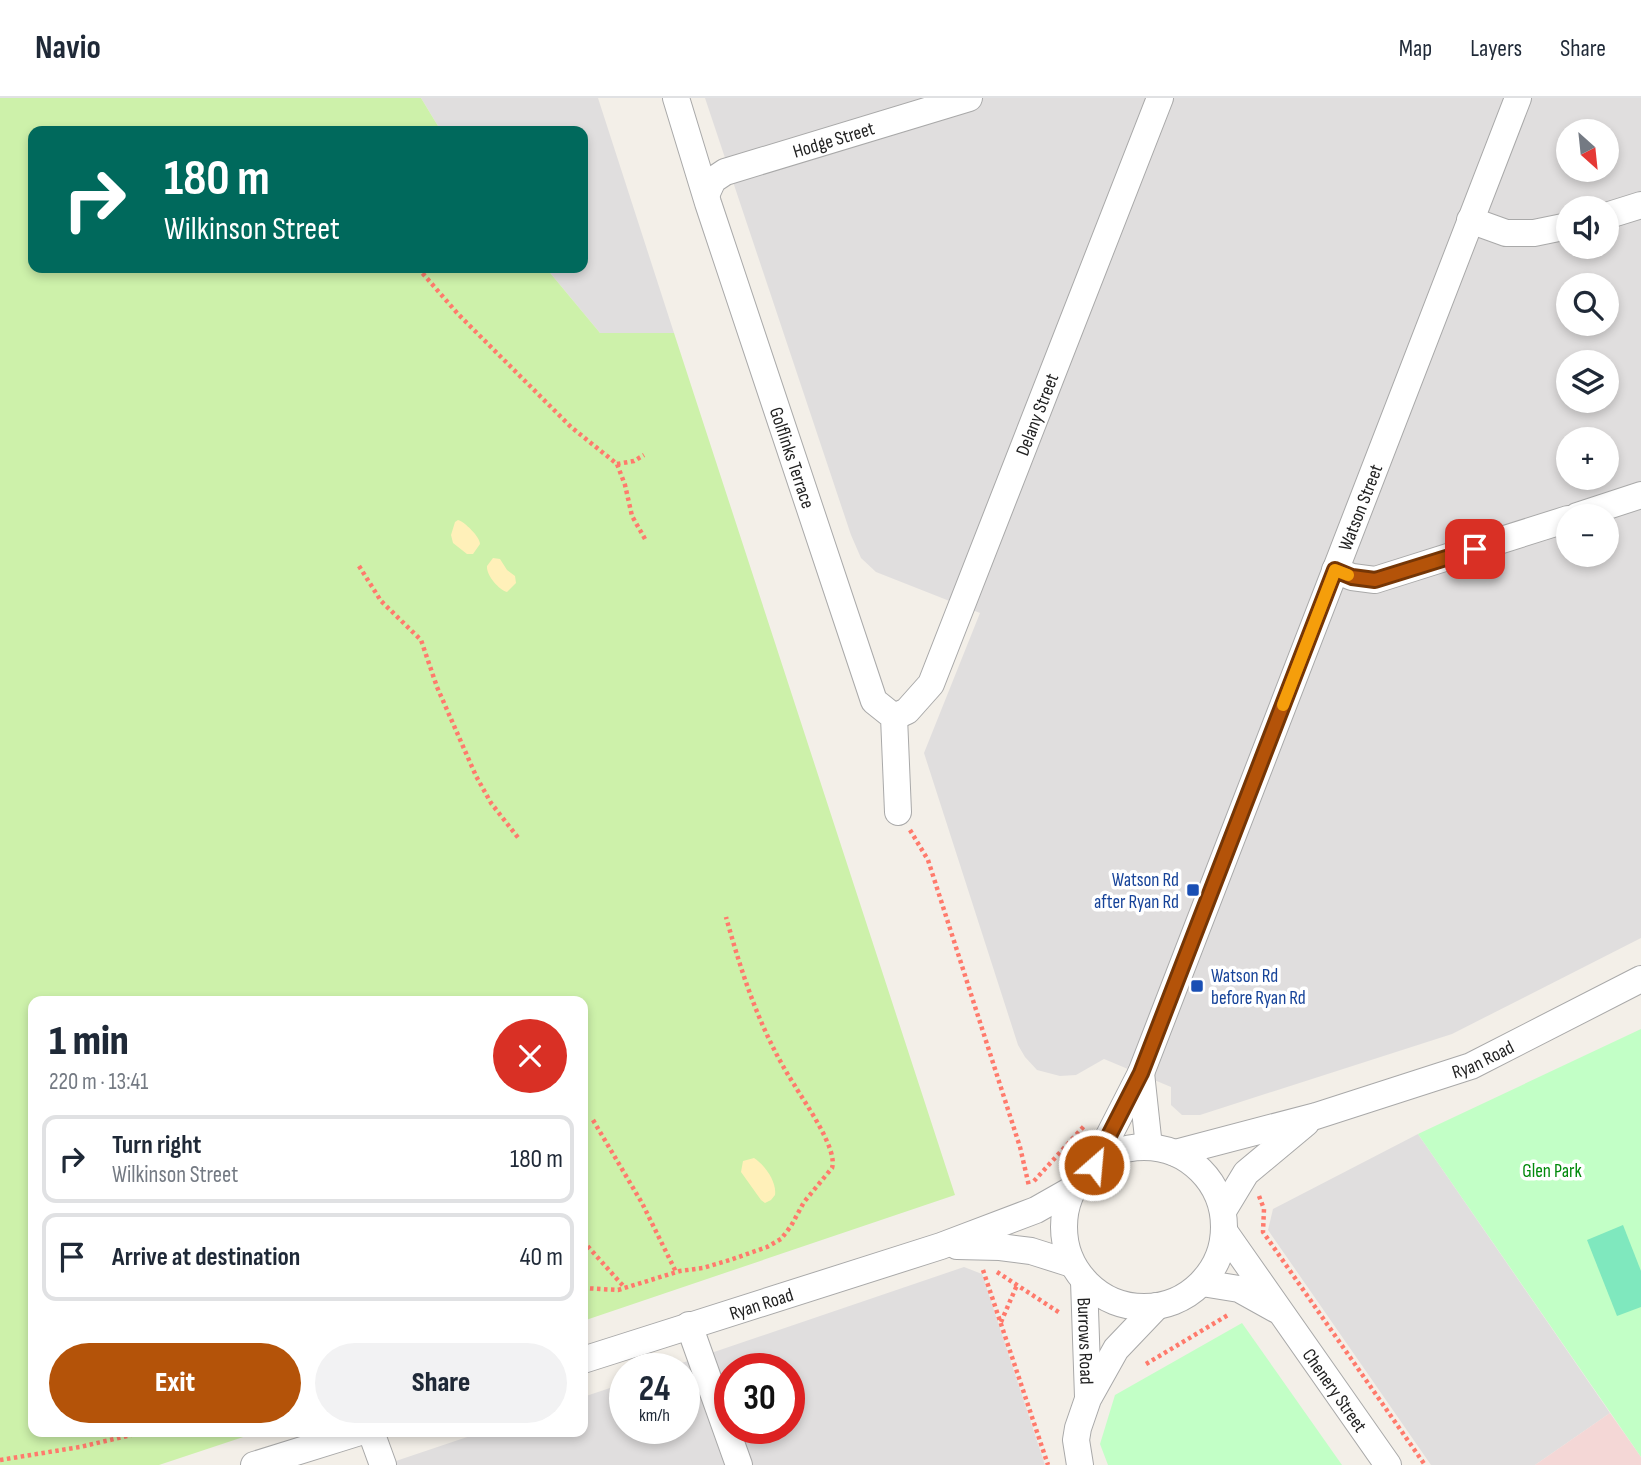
<!DOCTYPE html>
<html lang="en">
<head>
<meta charset="utf-8">
<style>
  body { margin:0; font-family:"Sofia Sans Condensed",sans-serif; background:#f2f2f3; color:#1f2937; height:100vh; display:flex; flex-direction:column; font-size:26px; white-space:nowrap }
  * { box-sizing:border-box; margin:0 }
  p { font-size:23px; color:#747a83 }
  .icon { flex:none; width:38px; height:38px; fill:none; stroke:currentColor; stroke-width:2; stroke-linecap:round; stroke-linejoin:round }
  .map { position:relative; flex:1; overflow:hidden }
  .drawer { position:absolute; left:28px; top:898px; width:560px; height:441px; display:flex; flex-direction:column; background:#fff; border-radius:14px; box-shadow:0 4px 10px #0003 }
  .drawer>* { flex:none }
  .banner { position:absolute; left:28px; top:28px; width:560px; height:147px; border-radius:14px; box-shadow:0 4px 10px #0003; background:#00695c; color:#fff; overflow:hidden }
  .needle { width:46px; rotate:153deg }
  .tools { position:absolute; left:1556px; top:21px; display:grid; gap:14px }
  .tools a { display:grid; place-items:center; width:63px; height:63px; border-radius:50%; background:#fff; box-shadow:0 4px 10px #0003; font-size:35px }
  .speed { position:absolute; left:609px; top:1255px; display:flex; gap:14px; font-size:35px; font-weight:700; text-align:center }
  .speed>* { display:grid; place-content:center; width:91px; height:91px; border-radius:50%; background:#fff; box-shadow:0 4px 10px #0003; line-height:1 }
  .speed small { font-size:18px; font-weight:400 }
  .speed .limit { border:10px solid #d22; background:#fff; color:#111 }
  .pin { position:absolute; display:grid; place-items:center; width:60px; height:60px; color:#fff; margin:-30px; border-radius:14px; box-shadow:0 4px 10px #0006 }
  .me { position:absolute; width:77px; margin:-38px; rotate:27deg; stroke-linejoin:round; filter:drop-shadow(0 0 5px #0008) }
  .turn { display:flex; align-items:center; gap:24px; height:147px; padding:0 21px; font-size:32px }
  .turn .icon { width:91px; height:91px; stroke-width:2.5 }
  .turn b { display:block; font-size:49px; line-height:60px }
  .round { display:grid; place-items:center; flex:none; width:74px; height:74px; border-radius:37px; background:#f2f2f3 }
  .head { display:flex; align-items:center; justify-content:space-between; height:119px; padding:0 21px }
  h1 { font-size:42px; font-weight:800; line-height:52px }
  .cta { display:flex; gap:14px; margin-top:auto; padding:14px 21px }
  .cta a { flex:1; height:80px; border-radius:42px; background:#b45309; color:#fff; font-size:28px; font-weight:800; line-height:80px; text-align:center }
  .cta a+a { background:#f2f2f3; color:#1f2937 }
  ul { padding:0; list-style:none }
  li { display:flex; align-items:center; gap:21px; height:88px; margin:0 14px 10px; padding:0 7px; border:4px solid #e0e1e3; border-radius:14px }
  li div { flex:1 }
  li b { display:block; font-size:26px }
  li em { font-style:normal }
  header { display:flex; align-items:center; gap:42px; box-sizing:border-box; height:98px; padding:0 35px; background:#fff; border-bottom:2px solid #e0e1e3 }
  header strong { font-size:33px }
  nav { display:flex; gap:38px; margin-inline-start:auto; font-size:24px }
  .map>svg:first-child { display:block }
</style>
</head>
<body>
<header>
<strong>Navio</strong>
<nav><a>Map</a><a>Layers</a><a>Share</a></nav>
</header>
<div class="map">
<svg width="1641" height="1367" viewBox="0 0 1641 1367">
  <rect width="100%" height="100%" fill="#f3efe8"/>
  <path fill="#e0dede" fill-rule="evenodd" d="M421,0H598L674,235H600L546,170H583V33H441Z
    M705,0H1641V840L1452,936L1200,1017H1182L1171,1007V989L1104,961L1076,977L1060,978L1037,972L1025,959L1018,947L924,655L980,515L876,474L861,460L851,437ZM1568,33H1606V72H1568ZM1568,110H1606V149H1568ZM1568,187H1606V226H1568ZM1568,264H1606V303H1568ZM1568,341H1606V380H1568ZM1568,418H1606V457H1568Z
    M1418,1036L1610,1315L1535,1367H1431L1268,1132L1273,1111Z
    M964,1169L982,1176L1045,1367H384L482,1334H583V1299L625,1285V1330H684V1270H667ZM730,1270H789V1330H730Z"/>
  <path fill="#f4d7d6" d="M1610,1315L1641,1359V1367H1535Z"/>
  <path fill="#cdf1aa" d="M0,0H421L441,33H33V170H546L600,235H674L955,1097L583,1223V903H33V1334H258L159,1367H0Z"/>
  <path fill="#fff0b9" d="M458,422C465,424 480,439 480,446L473,456H467L453,445L451,437L455,424Z
    M493,460L500,461L507,472L515,478L516,485L507,494C499,492 486,477 487,468Z
    M754,1060C765,1067 777,1084 775,1097L771,1102L765,1105L761,1102L741,1074L743,1063Z"/>
  <path fill="#c2ffc6" d="M1641,931V1359L1418,1036Z
    M1242,1225L1342,1367H1108L1100,1346L1115,1297Z"/>
  <path fill="#7fe8be" d="M1623,1127L1641,1173V1209L1617,1218L1587,1142Z"/>
  <g fill="none" stroke-linecap="round" stroke-linejoin="round">
    <g stroke="#a9a9a9" stroke-width="28">
      <g id="minor">
        <path id="s1" d="M676,0L708,105L874,603L894,619L898,714"/>
        <path id="s2" d="M707,95L713,82L725,74L969,0"/>
        <path d="M1606,118L1641,107"/>
        <path d="M1470,122L1506,135H1534L1568,128"/>
        <path d="M1577,418L1641,397"/>
        <path d="M1335,472L1352,479L1375,482L1568,421"/>
        <path id="s3" d="M894,619L907,613L931,586L1160,0"/>
        <path d="M1141,975L1149,1049"/>
        <circle cx="1144" cy="1129" r="80"/>
        <path id="s4" d="M1175,1055L1316,1018L1471,968L1641,881"/>
        <path id="s5" d="M1094,1067L1141,975L1518,0"/>
        <path d="M1223,1113L1246,1075L1306,1025"/>
        <path id="s6" d="M1224,1133L1388,1367"/>
        <path d="M957,1148L1000,1149L1031,1153L1072,1166"/>
        <path id="s7" d="M1084,1183L1088,1299"/>
        <path d="M1202,1185L1239,1191L1275,1211"/>
        <path d="M689,1227L739,1367"/>
        <path id="s8" d="M583,1262L941,1148L1036,1112L1073,1091"/>
        <path d="M371,1334L383,1367"/>
        <path d="M254,1367L360,1334"/>
        <path d="M1080,1367L1076,1342L1078,1330L1088,1301L1116,1251L1157,1208"/>
      </g>
    </g>
    <path stroke="#ff7a6c" stroke-width="4.5" stroke-dasharray="3.5 3.5" stroke-linecap="butt" d="M418,170L458,216L571,329L617,366L625,387L632,418L645,441
      M617,366L634,363L644,357
      M359,468L381,503L421,542L437,589L476,678L491,705L520,742
      M910,732L928,762L1020,1049L1029,1088
      M593,1022L642,1105L676,1174
      M1034,1083L1085,1027
      M1259,1098L1264,1111L1263,1134L1425,1367
      M583,1143L625,1190
      M983,1172L1048,1367
      M997,1174L1060,1215
      M583,1190L618,1192L680,1173L703,1170L730,1162L767,1149L781,1141L791,1128L804,1104L832,1070C838,1051 805,1005 795,988C761,935 743,880 726,819
      M1001,1224L1017,1187
      M1146,1266L1228,1217
      M0,1362L80,1349L144,1334"/>
    <use href="#minor" stroke="#fff" stroke-width="26"/>
  </g>
  <g fill="none" stroke-linecap="round" stroke-linejoin="round">
    <g stroke="#753606" stroke-width="18">
      <path id="route" d="M1094,1067L1141,975L1335,472L1352,479L1375,482L1475,451"/>
    </g>
    <use href="#route" stroke="#b45309" stroke-width="12"/>
    <path stroke="#f59e0b" stroke-width="12" d="M1283,607L1335,472L1348,477"/>
  </g>
  <g fill="#1a4fb4" stroke="#fff" stroke-width="2.5">
    <rect x="1186" y="785" width="14" height="14" rx="3.5"/>
    <rect x="1190" y="881" width="14" height="14" rx="3.5"/>
  </g>
  <g text-anchor="middle" stroke-width="7" stroke-linejoin="round" paint-order="stroke">
    <g font-size="19" fill="#222" stroke="#fff">
      <text dy="7" stroke="none"><textPath href="#s2" startOffset="142">Hodge Street</textPath></text>
      <text dy="7" stroke="none"><textPath href="#s3" startOffset="340">Delany Street</textPath></text>
      <text dy="7" stroke="none"><textPath href="#s1" startOffset="378">Golflinks Terrace</textPath></text>
      <text dy="7" stroke="none"><textPath href="#s5" startOffset="710">Watson Street</textPath></text>
      <text dy="7" stroke="none"><textPath href="#s4" startOffset="322">Ryan Road</textPath></text>
      <text dy="7" stroke="none"><textPath href="#s8" startOffset="187">Ryan Road</textPath></text>
      <text dy="7" stroke="none"><textPath href="#s7" startOffset="60">Burrows Road</textPath></text>
      <text dy="7" stroke="none"><textPath href="#s6" startOffset="194">Chenery Street</textPath></text>
    </g>
    <g font-size="19" fill="#164399" stroke="#fff" text-anchor="end">
      <text x="1179" y="788">Watson Rd<tspan x="1179" dy="22">after Ryan Rd</tspan></text>
      <text x="1211" y="884" text-anchor="start">Watson Rd<tspan x="1211" dy="22">before Ryan Rd</tspan></text>
    </g>
    <g font-size="19" fill="#01890b" stroke="#fff">
      <text x="1552" y="1079">Glen Park</text>
    </g>
  </g>
</svg>
<div class="tools">
<a><svg class="needle" viewBox="-14 -14 28 28"><path d="M0-13l5 13h-10z" fill="#e53935"/><path d="M0 13l5-13h-10z" fill="#747a83"/></svg></a>
<a><svg class="icon" aria-label="sound" viewBox="0 0 24 24"><path d="M4 9h4l5-4v14l-5-4H4zM17 9q2 3 0 6"/></svg></a>
<a><svg class="icon" aria-label="search" viewBox="0 0 24 24"><circle cx="10" cy="10" r="6"/><path d="M15 15l6 6"/></svg></a>
<a><svg class="icon" aria-label="layers" viewBox="0 0 24 24"><path d="M12 4l9 5-9 5-9-5zM3 14l9 5 9-5"/></svg></a>
<a>+</a>
<a>−</a>
</div>
<div class="speed"><div>24<small>km/h</small></div><div class="limit">30</div></div>
<div class="pin" style="left:1475px;top:451px;background:#d93025"><svg class="icon" aria-label="arrive" viewBox="0 0 24 24"><path d="M6 21V4h12l-3 4 3 4H6"/></svg></div>
<svg class="me" style="left:1094px;top:1067px" viewBox="-20 -20 40 40"><circle r="17" fill="#b45309" stroke="#fff" stroke-width="3"/><path d="M0-11L8 9 0 5-8 9z" fill="#fff"/></svg>
<div class="banner">
<div class="turn"><svg class="icon" aria-label="right" viewBox="0 0 24 24"><path d="M7 20v-9h11M14 6l5 5-5 5"/></svg><div><b>180 m</b>Wilkinson Street</div></div>
</div>
<section class="drawer">
<div class="head"><div><h1>1 min</h1><p>220 m · 13:41</p></div><a class="round" style="background:#d93025;color:#fff"><svg class="icon" aria-label="close" viewBox="0 0 24 24"><path d="M6 6l12 12M18 6L6 18"/></svg></a></div>
<ul>
<li><svg class="icon" aria-label="right" viewBox="0 0 24 24"><path d="M7 20v-9h11M14 6l5 5-5 5"/></svg><div><b>Turn right</b><p>Wilkinson Street</p></div><em>180 m</em></li>
<li><svg class="icon" aria-label="arrive" viewBox="0 0 24 24"><path d="M6 21V4h12l-3 4 3 4H6"/></svg><div><b>Arrive at destination</b></div><em>40 m</em></li>
</ul>
<div class="cta"><a>Exit</a><a>Share</a></div>
</section>
</div>
</body>
</html>
